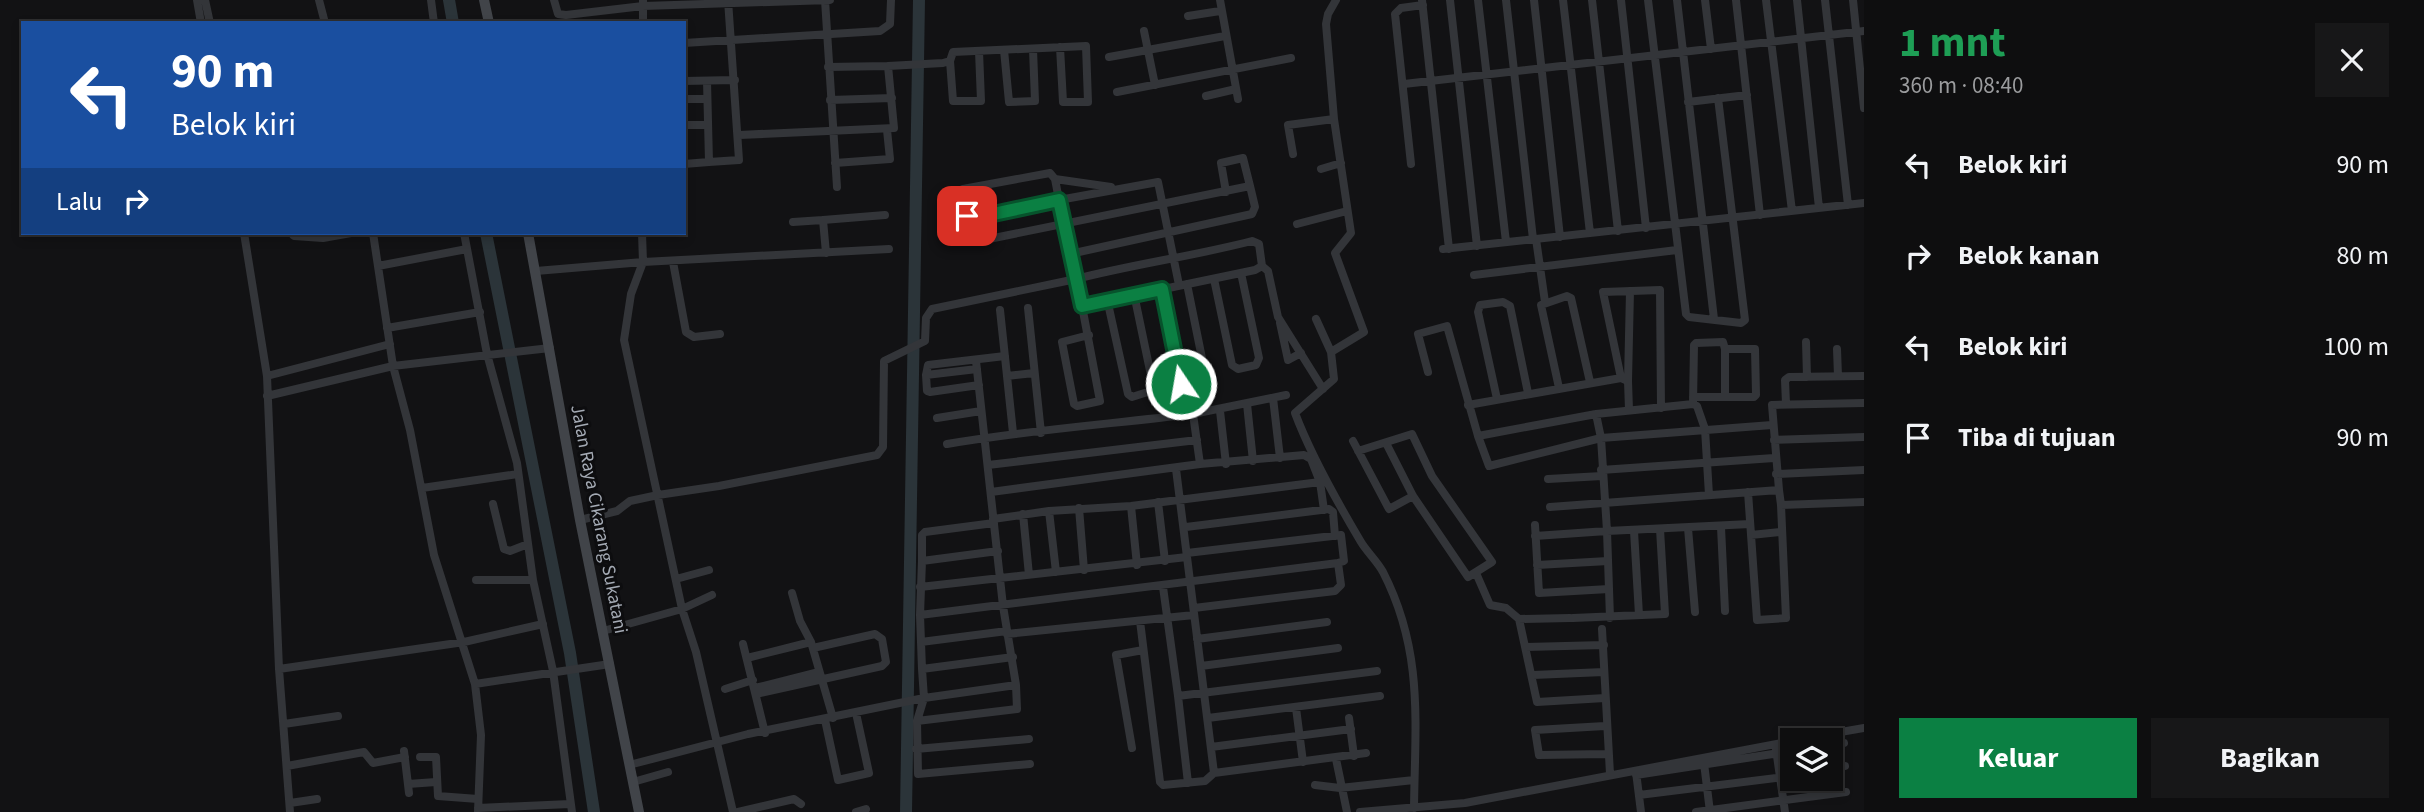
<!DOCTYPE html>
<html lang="id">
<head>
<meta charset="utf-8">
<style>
  body { margin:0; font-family:"Source Sans 3",sans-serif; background:#171718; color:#f1f3f6; height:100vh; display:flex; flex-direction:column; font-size:26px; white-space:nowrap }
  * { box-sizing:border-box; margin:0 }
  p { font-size:23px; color:#9b9c9e }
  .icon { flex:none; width:38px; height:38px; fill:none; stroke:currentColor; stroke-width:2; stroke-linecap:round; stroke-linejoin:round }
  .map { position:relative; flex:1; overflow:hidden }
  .panel { display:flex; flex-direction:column; background:#0e0e0f; width:560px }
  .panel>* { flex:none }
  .hud { position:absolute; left:21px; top:21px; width:665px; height:214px; border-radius:0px; box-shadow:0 4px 10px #0003,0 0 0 2px #2e2e2f; background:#1a4fa0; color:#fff; overflow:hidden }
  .controls { position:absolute; left:1780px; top:728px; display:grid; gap:14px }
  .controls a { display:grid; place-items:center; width:63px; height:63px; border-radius:0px; background:#0e0e0f; box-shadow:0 4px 10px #0003,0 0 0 2px #2e2e2f; font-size:35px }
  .pin { position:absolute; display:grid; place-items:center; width:60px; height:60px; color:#fff; margin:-30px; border-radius:14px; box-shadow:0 4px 10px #0006 }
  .me { position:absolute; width:77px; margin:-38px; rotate:348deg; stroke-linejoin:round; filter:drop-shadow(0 0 5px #0008) }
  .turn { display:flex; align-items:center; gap:24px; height:147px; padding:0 35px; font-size:32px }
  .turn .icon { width:91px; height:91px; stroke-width:2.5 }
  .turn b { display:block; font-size:49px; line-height:60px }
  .then { display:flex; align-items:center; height:66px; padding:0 35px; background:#0003; gap:14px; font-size:26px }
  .round { display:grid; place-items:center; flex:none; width:74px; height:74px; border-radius:0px; background:#171718 }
  .summary { display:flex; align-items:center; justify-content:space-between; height:119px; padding:0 35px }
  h1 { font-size:42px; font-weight:700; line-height:52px; color:#1e9e55 }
  .action { display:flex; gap:14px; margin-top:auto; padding:14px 35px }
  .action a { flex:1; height:80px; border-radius:0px; background:#0b8043; color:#fff; font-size:28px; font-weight:700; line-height:80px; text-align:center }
  .action a+a { background:#171718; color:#f1f3f6 }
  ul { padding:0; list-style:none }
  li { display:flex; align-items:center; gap:21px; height:91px; padding:0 35px }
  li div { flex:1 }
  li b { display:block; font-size:26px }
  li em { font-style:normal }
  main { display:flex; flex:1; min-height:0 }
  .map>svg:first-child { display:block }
</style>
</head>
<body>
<main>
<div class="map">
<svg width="1864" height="812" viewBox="0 0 1864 812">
  <rect width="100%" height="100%" fill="#121214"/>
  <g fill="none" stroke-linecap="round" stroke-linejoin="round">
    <path stroke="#2b3439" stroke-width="12" d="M449,0L453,23
      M486,233L570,653L594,812
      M906,812L919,0"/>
    <path stroke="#333539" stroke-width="8" d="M197,0L201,23
      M205,0L210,23
      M319,0L325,23
      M431,0L434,23
      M554,0L558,14L566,15L643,6L830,0
      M643,0V23
      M825,0L837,187
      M1220,0L1238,99
      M1336,0L1328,14L1326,24L1334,119L1351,233L1335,253L1364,332L1331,352L1334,379L1295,413C1310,453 1339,505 1361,542C1367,552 1377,561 1383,572C1424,652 1415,723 1414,808
      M1422,0L1449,249
      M1450,0L1477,246
      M1478,0L1506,242
      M1506,0L1533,239
      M1534,0L1560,237
      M1563,0L1590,233
      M1592,0L1618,231
      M1621,0L1646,228
      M1648,0L1686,314L1689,317L1741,323L1745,320L1718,98
      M1677,0L1714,319
      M1705,0L1711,49
      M1736,0L1760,215
      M1766,0L1792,211
      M1797,0L1819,208
      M1825,0L1848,205
      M1853,0L1864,108
      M1188,16L1220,11
      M1144,31L1155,85
      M684,43L880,31L890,24L891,0
      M1004,50L1009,102L1035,101L1033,49
      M1109,57L1225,36
      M950,61L953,101H981L979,51
      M888,66L943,63L950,61L953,52L1086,46L1088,102H1063L1060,47
      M684,81L735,80
      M707,81L709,162L739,160L728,0
      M1404,84L1864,31
      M1117,92L1291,58
      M1206,96L1236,89
      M686,99H705
      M830,100L892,98
      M1688,102L1747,95
      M684,125H707
      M739,135L894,128L888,66L828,67
      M1293,154L1288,125L1334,119
      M835,163L890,159L887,130
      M684,164L709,162
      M1411,164L1395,14L1401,8L1423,5
      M1321,169L1341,163
      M1050,173L1055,179L1059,200L967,217L963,189Z
      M1055,179L1111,187
      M793,222L823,220
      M1297,224L1347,211
      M244,233L267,376L279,669L290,812
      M291,233L294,236L323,238L351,233
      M373,233L393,366L410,430L434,555L475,684L481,735L478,812
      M464,233L487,354L517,463L533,580L553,671L572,812
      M642,233L643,262L631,294L624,340L682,609L696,652L733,812
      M1536,239L1545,302
      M974,242L1250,186L1243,158L1221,163L1226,192
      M1443,249L1864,203
      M826,253L823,220L885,215
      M1070,254L1252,214L1255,207L1250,186
      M673,262L686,332L694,337L720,334
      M378,266L467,249
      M1262,266L1268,271L1278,317L1323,389
      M536,271L643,262L889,249
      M1474,275L1677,250
      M1214,279L1232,365L1238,369L1256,365L1259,358L1241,273
      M1162,289L1180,384L1201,382L1206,378L1187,284
      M1107,299L1128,394L1132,397L1154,390L1134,294
      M1082,306L1100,401L1077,406L1074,404L1062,342L1089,335
      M1028,308L1041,433
      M1000,310L1007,376L1034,373
      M1316,319L1331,352
      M1280,323L1288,360L1301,353
      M387,328L480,312
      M1806,342L1807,377
      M1837,349L1838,376
      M977,369L926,375L927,391L930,392L979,385
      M1428,372L1418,334L1447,326L1478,436L1596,414L1693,404L1697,406L1705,429L1709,495
      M926,375L928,365L1005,356
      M267,376L390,344
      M1007,376L1013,433
      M1621,378L1603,292L1660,290L1661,408
      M1628,381L1630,291
      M1559,388L1541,305L1567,296L1571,298L1590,382
      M267,396L393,366L550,348
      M1725,397V349
      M1273,398L1280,458
      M1497,399L1478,312L1480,305L1503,302L1510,306L1528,393
      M1247,404L1253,461
      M1693,404L1694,345L1696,343L1723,342L1725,349H1755L1756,395L1754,397H1693
      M1786,404L1785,380L1789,377L1864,376
      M1468,405L1621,378L1628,381L1629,410
      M1220,411L1226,464
      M1193,414L1286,395
      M937,418L981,411
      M1478,436L1489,466L1601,438L1596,414
      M1774,440L1864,437
      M1353,441L1389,509L1413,496
      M947,444C1028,430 1111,424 1193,414L1200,464
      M1358,451L1412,434L1432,476L1492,562L1468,577L1413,496L1386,443
      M988,465L1197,440
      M1176,469L1214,773L1366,753
      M1601,470L1774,458
      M1776,474L1864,470
      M1548,479L1602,476
      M422,488L518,474
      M1779,490L1781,505L1864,502
      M991,492L1200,464L1304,455L1311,459L1320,482
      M1748,492L1757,620L1786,618L1781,505
      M1158,502L1165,561
      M493,504L504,549L510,551L528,544
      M1131,506L1137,565
      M1550,507L1779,490L1772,405L1864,403
      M1079,508L1084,570
      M1049,511L1056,572
      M1023,514L1029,575
      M993,519L1049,511L1131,506L1320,482L1324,510
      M580,520L617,511L630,501L658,495L719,486L877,455L883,447L884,361L925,341L926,318L932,309L1076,279C1134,264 1194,256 1252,241L1259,244L1262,266L1255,270L1082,306C1073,271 1066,235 1059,200L1158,182L1179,285
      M1750,524L1607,531L1601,438L1772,425
      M1535,525L1539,593L1609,589
      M1186,527L1329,509L1333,512L1335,536
      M1721,527L1725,611
      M1688,528L1695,612
      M1634,531L1639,615
      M1751,535L1781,532
      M1535,536L1607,531L1610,618
      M998,551L922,561L920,615L922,669L1013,657
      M922,561V535L925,532L994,523
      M1537,565L1608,561
      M1476,573L1490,605L1506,608L1519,619
      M676,579L709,570
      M476,580H533
      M920,587L1187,557
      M1163,587L1178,696L1377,671
      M792,593L800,621L811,642L833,718
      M1194,608L1335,591L1341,585L1338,563
      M920,615L1338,563L1344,561L1341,535L1187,553
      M1570,618L1519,619L1537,702L1605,698
      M1573,618L1665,614L1660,529
      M1140,621L1160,782L1163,785L1205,781L1214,773
      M1602,629L1610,774
      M603,631L682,609L712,595
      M1007,634L1194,615
      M1197,639L1327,622
      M921,642L1007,631
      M743,644L765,733
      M1526,647L1604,645
      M747,658L811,642
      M1201,666L1338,648
      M279,669L464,642L543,624
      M922,669L924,698L917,721L918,774L1030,764
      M1533,675L1604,672
      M475,684L610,664
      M755,688L819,672
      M725,689L753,680
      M756,694L882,666L886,662L882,639L875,634L813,648
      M1178,696L1188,783
      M1296,708L1303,762
      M1208,718L1380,696
      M1349,718L1354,756
      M825,720L838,780L869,773L856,713
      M917,721L1017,709L1016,685
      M284,724L338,716
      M1605,726L1535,730L1539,755L1607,754
      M1795,740L1864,728
      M1830,745L1844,743
      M1211,747L1351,729
      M1132,748L1116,655L1143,650
      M916,749L1029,739
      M1776,749L1785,812
      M404,751L409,793
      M420,757H436L438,796L478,799
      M1336,759L1347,812
      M1704,763L1710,812
      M629,765L748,734L924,698L1016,685L1003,606L976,361
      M287,766L364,752L373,763L405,757
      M1830,768L1845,766
      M1636,772L1641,812
      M1636,775L1792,751
      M633,782L668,772
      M408,784L436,782
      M1315,785L1340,788L1414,780
      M1639,795L1792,776
      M290,803L317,799
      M478,808L570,804
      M738,812L794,799L801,804
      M856,812L866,809
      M1360,812L1465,803L1792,741
      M1696,812L1846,792"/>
    <path stroke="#414449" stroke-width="10" d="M484,0L489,23
      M528,233L580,520L639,812"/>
  </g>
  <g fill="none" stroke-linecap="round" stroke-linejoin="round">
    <g stroke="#07532c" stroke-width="18">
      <path id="route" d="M967,216L970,219L1059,200L1082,306L1162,289L1181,384"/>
    </g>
    <use href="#route" stroke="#0b8043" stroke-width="12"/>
  </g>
  <g text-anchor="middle" stroke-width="6" stroke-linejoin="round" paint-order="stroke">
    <g font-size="19" fill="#a4aab4" stroke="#0d0d0f">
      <text transform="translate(600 519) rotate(79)" y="7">Jalan Raya Cikarang Sukatani</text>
    </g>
  </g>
</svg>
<div class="controls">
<a><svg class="icon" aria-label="layers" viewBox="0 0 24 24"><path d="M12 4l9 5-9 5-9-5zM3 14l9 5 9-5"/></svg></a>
</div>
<div class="pin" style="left:967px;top:216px;background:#d93025"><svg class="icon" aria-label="arrive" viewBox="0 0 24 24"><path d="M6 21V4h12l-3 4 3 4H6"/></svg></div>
<svg class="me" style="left:1181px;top:384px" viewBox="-20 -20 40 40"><circle r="17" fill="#0b8043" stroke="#fff" stroke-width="3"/><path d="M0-11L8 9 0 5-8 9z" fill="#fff"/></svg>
<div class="hud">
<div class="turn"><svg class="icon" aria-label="left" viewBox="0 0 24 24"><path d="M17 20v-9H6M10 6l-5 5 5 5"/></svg><div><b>90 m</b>Belok kiri</div></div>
<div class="then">Lalu<svg class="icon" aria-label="right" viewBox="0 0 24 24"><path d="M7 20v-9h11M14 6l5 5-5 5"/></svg></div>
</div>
</div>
<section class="panel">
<div class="summary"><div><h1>1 mnt</h1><p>360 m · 08:40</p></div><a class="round"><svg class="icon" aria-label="close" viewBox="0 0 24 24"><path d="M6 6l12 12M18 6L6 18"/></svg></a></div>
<ul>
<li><svg class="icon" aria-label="left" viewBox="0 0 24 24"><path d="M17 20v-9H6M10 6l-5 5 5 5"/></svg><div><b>Belok kiri</b></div><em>90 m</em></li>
<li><svg class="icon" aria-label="right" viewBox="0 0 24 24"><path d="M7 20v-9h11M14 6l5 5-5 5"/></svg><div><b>Belok kanan</b></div><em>80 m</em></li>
<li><svg class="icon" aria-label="left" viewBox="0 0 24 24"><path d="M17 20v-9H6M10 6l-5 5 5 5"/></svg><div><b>Belok kiri</b></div><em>100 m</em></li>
<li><svg class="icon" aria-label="arrive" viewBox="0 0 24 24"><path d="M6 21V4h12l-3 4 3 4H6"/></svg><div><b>Tiba di tujuan</b></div><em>90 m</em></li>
</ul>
<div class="action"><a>Keluar</a><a>Bagikan</a></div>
</section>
</main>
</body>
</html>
